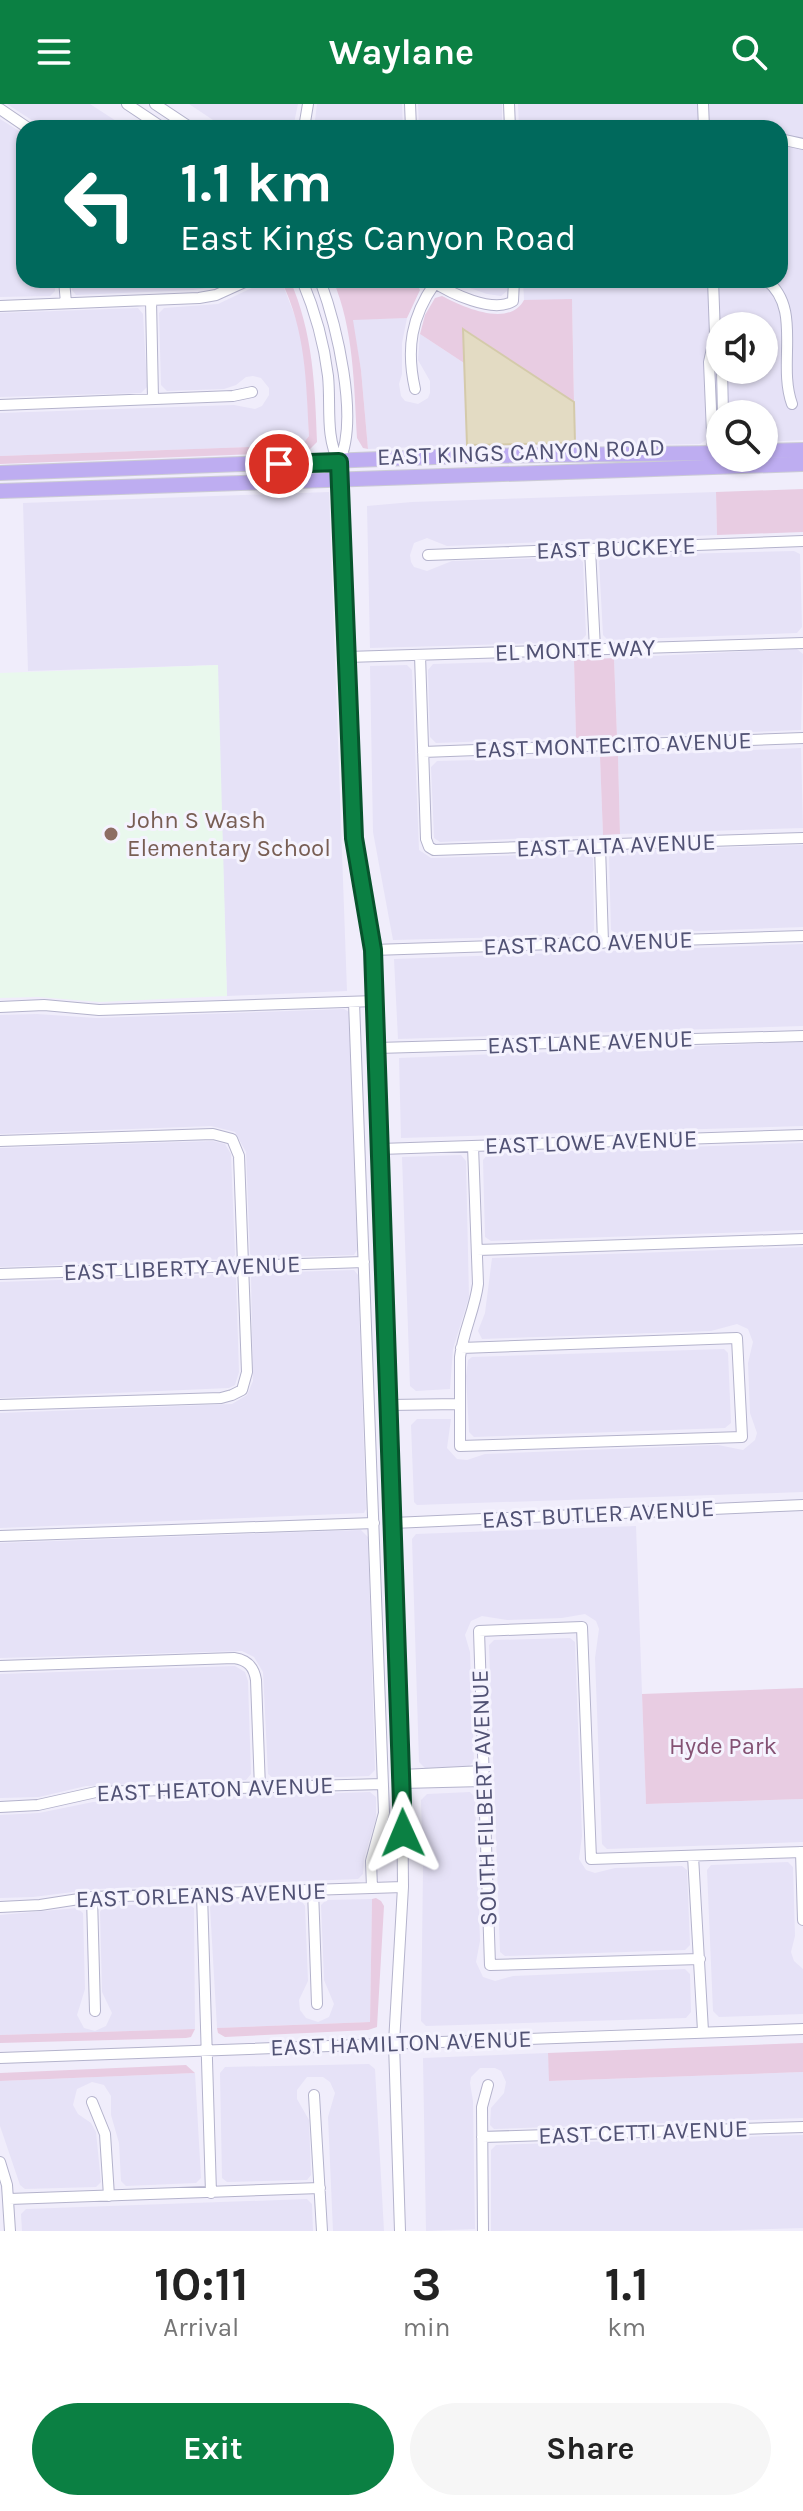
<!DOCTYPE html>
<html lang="en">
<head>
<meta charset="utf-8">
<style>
  body { margin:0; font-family:Karla,sans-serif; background:#f6f6f6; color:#222; height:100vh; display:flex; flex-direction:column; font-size:30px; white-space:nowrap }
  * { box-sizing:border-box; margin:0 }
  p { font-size:26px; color:#767676 }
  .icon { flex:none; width:44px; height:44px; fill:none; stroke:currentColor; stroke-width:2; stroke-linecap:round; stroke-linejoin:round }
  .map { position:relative; height:2127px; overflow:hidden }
  .sheet { display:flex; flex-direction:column; background:#fff; flex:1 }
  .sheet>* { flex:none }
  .banner { position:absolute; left:16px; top:16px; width:772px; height:168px; border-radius:24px; box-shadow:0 2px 6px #0004; background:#00695c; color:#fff; overflow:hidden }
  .controls { position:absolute; left:706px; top:208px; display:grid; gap:16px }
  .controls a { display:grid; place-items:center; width:72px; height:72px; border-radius:50%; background:#fff; box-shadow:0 2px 6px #0004; font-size:40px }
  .pin { position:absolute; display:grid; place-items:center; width:68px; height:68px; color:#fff; margin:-34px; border:4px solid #fff; border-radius:50%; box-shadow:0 2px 8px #0007 }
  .me { position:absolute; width:88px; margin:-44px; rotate:359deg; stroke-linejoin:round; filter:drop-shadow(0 0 6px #0008) }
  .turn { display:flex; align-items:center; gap:28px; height:168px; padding:0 32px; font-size:36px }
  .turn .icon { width:104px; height:104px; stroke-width:2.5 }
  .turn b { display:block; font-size:56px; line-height:68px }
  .eta { display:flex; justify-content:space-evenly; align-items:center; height:136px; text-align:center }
  .eta b { font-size:48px; font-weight:700; line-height:56px }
  .button { display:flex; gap:16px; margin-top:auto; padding:16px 32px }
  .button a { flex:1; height:92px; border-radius:48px; background:#0b8043; color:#fff; font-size:32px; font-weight:700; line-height:92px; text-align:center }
  .button a+a { background:#f6f6f6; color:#222 }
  header { display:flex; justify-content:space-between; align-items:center; height:104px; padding:0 32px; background:#0b8043; color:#fff; font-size:36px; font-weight:700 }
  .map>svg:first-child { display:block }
</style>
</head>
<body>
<header><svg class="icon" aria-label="menu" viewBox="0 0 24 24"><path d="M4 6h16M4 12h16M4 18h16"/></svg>Waylane<svg class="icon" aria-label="search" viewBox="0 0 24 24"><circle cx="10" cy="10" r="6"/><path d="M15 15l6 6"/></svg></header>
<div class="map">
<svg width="803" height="2127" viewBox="0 0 803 2127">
  <rect width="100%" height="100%" fill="#f0edfb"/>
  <path fill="#e6e2f7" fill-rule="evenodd" d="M7,0H90L127,24H44Z
    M189,0H298L293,24H225Z
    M317,0H402L403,24H314Z
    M418,0H502V24H419Z
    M518,0H803V336L764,338V310H720V336H706L700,340L636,341L616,337L575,339L572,196H524L523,176H780V24H519ZM720,222H764V266H720Z
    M0,15L24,30V176H55V187L50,192L0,193Z
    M71,176H229L212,183L193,186L76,191L72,186Z
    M269,176H281L301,228L306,261L309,332L302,341L0,352V309L234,301L255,305L262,302L269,291V284L261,274L253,272L246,273L236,281L224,285L167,287L161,281L159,209L164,204L218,200Z
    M447,176H507V187L501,192L487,190Z
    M138,204L143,210L147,283L141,289L0,293V209Z
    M407,214L402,239V270L399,280L401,292L405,297L418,300L428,294L430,289V277L418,256L420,230L464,259L467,341L368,345L361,266L352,215Z
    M329,388L347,887L227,892L217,561L28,567L23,399Z
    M716,388L717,431L447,442L427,434L414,439L410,451L411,458L414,463L427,467L452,457L578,453L583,458L586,531L580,538L370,544L367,402L412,398Z
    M794,447L800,450L802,523L797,529L608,536L603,531L599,457L605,452Z
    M797,545L803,550L801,626L617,633L614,554Z
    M574,556L576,634L436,639L430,633L428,566L433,560Z
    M407,561L412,566L419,746L431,754L587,749L593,754L594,826L589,831L393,836L373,728L370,562Z
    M801,644L803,724L620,730L618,652Z
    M600,653L603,731L440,738L434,734L431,663L437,657Z
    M803,741V823L618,830L611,826L609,753L614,747Z
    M803,840V922L398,935L394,855Z
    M344,905L349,908L357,1146L354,1151L255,1154L250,1150L246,1048L235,1028L211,1022L0,1030V911L37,910L96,914Z
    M803,938V1022L401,1034L399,954Z
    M213,1037L225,1040L231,1050L235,1151L231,1155L0,1163V1044Z
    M803,1039V1126L491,1137L485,1133L483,1056L488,1050Z
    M461,1051L466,1057L469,1193L453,1245L450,1285L416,1287L410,1282L402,1053Z
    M803,1143V1388L417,1401L414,1398L411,1321L417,1315H451L447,1344L457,1355L467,1356L485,1350L718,1341L743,1346L755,1336L757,1329L750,1309L748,1259L753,1238L748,1225L737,1220L711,1227L482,1235L478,1227L485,1209L492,1154Z
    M354,1166L358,1171L366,1405L364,1409L0,1424V1309L232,1300L247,1291L253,1277L251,1173L256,1169Z
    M231,1170L236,1174L239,1268L235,1281L229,1284L0,1294V1178Z
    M724,1245L728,1249L731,1319L725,1324L474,1333L469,1328L466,1272L468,1256L472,1253Z
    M636,1422L646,1700L803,1695V1738L607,1745L602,1740L595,1554L599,1525L596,1517L585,1510L562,1514L507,1516L482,1512L471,1517L465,1531L470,1548L474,1657L469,1662L425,1664L419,1658L412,1435L416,1430Z
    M361,1426L368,1433L375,1666L369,1672L274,1675L268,1670L263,1568L254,1553L242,1547L0,1554V1439Z
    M570,1534L575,1538L582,1732L579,1755L586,1766L595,1769L615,1764L682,1762L687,1766L690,1841L685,1846L505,1852L500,1848L489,1541L494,1536Z
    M235,1562L245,1568L248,1577L251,1670L246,1676L86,1682L39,1693L0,1694V1570Z
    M370,1688L376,1693V1714L364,1755L363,1770L358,1775L97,1785L33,1793L0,1794V1711L39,1709L93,1698Z
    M470,1688L475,1693L480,1837L476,1858L483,1873L495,1877L513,1872L685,1865L690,1870L691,1908L686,1914L426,1922L421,1917L423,1767L421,1696L427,1690Z
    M788,1758L793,1763L795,1832L791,1848L794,1857L803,1865V1910L719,1913L713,1907L707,1766L711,1761Z
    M291,1795L301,1796L305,1802L308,1877L299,1896L300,1906L306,1914L318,1918L329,1913L334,1900L324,1876L321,1801L326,1796L372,1795L370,1918L217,1924L210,1803L215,1798Z
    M187,1799L194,1804L195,1925L0,1931V1811L77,1804L83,1809L85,1885L77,1911L84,1924L95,1927L106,1922L112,1909L102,1888L100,1808L104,1802Z
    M548,1949L550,1977L803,1968V2014L494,2025L490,2021L491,2004L504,1989L506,1978L501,1967L495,1964H480L471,1973L470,1979L473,1997L475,2125L426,2127L423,1954Z
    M369,1960L375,1965L384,2127H333L328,2013L335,1989L330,1978L323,1973H307L297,1986V1995L309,2016L311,2071L307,2076L227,2078L222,2074L220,1969L225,1963Z
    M195,1969L201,2074L196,2079L126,2082L121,2077L119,2039L111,2011V1992L104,1981L92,1978L77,1985L73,2001L78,2010L91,2019L96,2028L101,2078L96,2083L25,2085L20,2081L0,2022V1977Z
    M803,2031V2124L707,2127H491V2046L496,2041Z
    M307,2095L312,2100L313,2127H22L21,2110L26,2105Z"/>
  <path fill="#e9f8ed" d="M218,561L227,892L100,898L38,893L0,894V569Z"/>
  <path fill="#e8cce2" d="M281,176H290C313,229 315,281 317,338L307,348L0,360V352L302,341L309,332C306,275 306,228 281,176Z
    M333,176H415L420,186L407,214L353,216L361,266L368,345L363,344L357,334C354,281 354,226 333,176Z
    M442,192C463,203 509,224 524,196L572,195L574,298L464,225V259L420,230L425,211L435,194Z
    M803,385V428L717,431L716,388Z
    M614,554L617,633L576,634L574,556Z
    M618,652L620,730L603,731L600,653Z
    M803,1584V1695L646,1700L642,1590Z
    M376,1794L381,1797L384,1802L377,1923L368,1926L225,1933L218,1929L217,1924L370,1918L372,1795Z
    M195,1925L191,1933L186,1934L0,1939V1931Z
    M803,1939V1968L549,1977L548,1949Z
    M186,1961L195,1969L0,1977V1969Z"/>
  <path fill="#e3dbc3" stroke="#d4caaa" stroke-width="2" d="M463,225L574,298L575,339L467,341Z"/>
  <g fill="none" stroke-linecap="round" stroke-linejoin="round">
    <g stroke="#b4b3cc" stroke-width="12">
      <path id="minor" d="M127,0L163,24
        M155,0L191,24
        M410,0L411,24
        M509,0L510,24
        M703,0L704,24
        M0,5L28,24
        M304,24L308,0
        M780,35L803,40
        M64,176L66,199
        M302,176C315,207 324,239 328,272C331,300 325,333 339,358L354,734L373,846L402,1679L403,1783L394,1939L400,2127
        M320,176C336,220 360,315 339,358
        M713,176L715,231L720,251
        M766,176C803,204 777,259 792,300
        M432,177C450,189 493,210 513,197L514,176
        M151,196L153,295
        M0,202L199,194L216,191L249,176
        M722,266L723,310
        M415,285C406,245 411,213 435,179
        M0,301L233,292L252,288
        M713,353L709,258L715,231
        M590,445L595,545
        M428,451L803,437
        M420,551L426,735L429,743L434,746L803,734
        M347,553L803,539
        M423,648L803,634
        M600,742L603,839
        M373,846L803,832
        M354,898L384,1709L371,1757L372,1784
        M0,903L44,901L99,906L375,897
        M377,944L803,932
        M0,1037L213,1030L232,1035L239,1052L247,1268L242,1286L232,1291L221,1294L0,1301
        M380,1045L803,1031
        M477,1146L803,1135
        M0,1170L364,1158
        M461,1244L737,1234L742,1333L460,1342V1253C463,1228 475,1205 478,1180L473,1042
        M389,1301L460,1300
        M393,1419L803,1401
        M0,1432L374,1419
        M0,1562L234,1554C248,1556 254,1563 256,1576L260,1684
        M402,1671L483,1667
        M402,1679L483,1677
        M0,1703L38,1701L96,1688L383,1680
        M801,1748L803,1816
        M693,1752L703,1927
        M313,1786L317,1900
        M202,1790L211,2089
        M92,1793L95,1907
        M0,1803L40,1801L92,1793L403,1783
        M700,1855L490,1861L479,1527L582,1523L591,1755L803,1748
        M0,1954L803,1925
        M314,1991L322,2127
        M92,1998L105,2030L109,2092
        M482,2033L803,2023
        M0,2058L7,2081L10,2127
        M9,2095L320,2084
        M483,2127L482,2003L488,1981"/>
    </g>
    <g stroke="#cbcbd5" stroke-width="16">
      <path id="major" d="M764,347L803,346
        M0,369L462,352L720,349
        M0,387L803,360"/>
    </g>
    <use href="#minor" stroke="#fff" stroke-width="10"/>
    <use href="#major" stroke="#beadf1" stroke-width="14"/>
  </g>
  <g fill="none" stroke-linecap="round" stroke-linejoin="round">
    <g stroke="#07532c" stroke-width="20">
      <path id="route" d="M279,360L339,358L354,734L373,846L403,1729"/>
    </g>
    <use href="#route" stroke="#0b8043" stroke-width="14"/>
  </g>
  <circle fill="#8d6e63" stroke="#f5f3fe" stroke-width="3" cx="111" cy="730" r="8"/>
  <g text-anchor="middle" stroke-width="6" stroke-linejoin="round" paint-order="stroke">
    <g font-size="24" fill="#515274" stroke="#f5f3fe">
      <text transform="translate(521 348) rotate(-2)" y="8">EAST KINGS CANYON ROAD</text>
      <text transform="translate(616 444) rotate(-2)" y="8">EAST BUCKEYE</text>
      <text transform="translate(575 546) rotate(-2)" y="8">EL MONTE WAY</text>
      <text transform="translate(613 641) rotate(-2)" y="8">EAST MONTECITO AVENUE</text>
      <text transform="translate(616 741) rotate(-2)" y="8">EAST ALTA AVENUE</text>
      <text transform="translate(588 839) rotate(-2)" y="8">EAST RACO AVENUE</text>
      <text transform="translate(590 938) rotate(-2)" y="8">EAST LANE AVENUE</text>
      <text transform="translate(591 1038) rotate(-2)" y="8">EAST LOWE AVENUE</text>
      <text transform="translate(182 1164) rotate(-2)" y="8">EAST LIBERTY AVENUE</text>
      <text transform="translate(598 1410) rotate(-3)" y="8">EAST BUTLER AVENUE</text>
      <text transform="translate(215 1685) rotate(-2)" y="8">EAST HEATON AVENUE</text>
      <text transform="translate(484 1694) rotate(-92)" y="8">SOUTH FILBERT AVENUE</text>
      <text transform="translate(201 1791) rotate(-2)" y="8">EAST ORLEANS AVENUE</text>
      <text transform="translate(401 1939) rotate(-2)" y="8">EAST HAMILTON AVENUE</text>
      <text transform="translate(643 2028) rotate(-2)" y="8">EAST CETTI AVENUE</text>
    </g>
    <g font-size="24" fill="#785e54" stroke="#f5f3fe" text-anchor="start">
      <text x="127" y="724">John S Wash<tspan x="127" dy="28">Elementary School</tspan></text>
    </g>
    <g font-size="24" fill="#845173" stroke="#f5f3fe">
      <text x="723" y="1650">Hyde Park</text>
    </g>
  </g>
</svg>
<div class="controls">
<a><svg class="icon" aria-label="sound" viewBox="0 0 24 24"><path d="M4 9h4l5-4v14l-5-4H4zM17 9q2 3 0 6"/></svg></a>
<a><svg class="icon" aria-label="search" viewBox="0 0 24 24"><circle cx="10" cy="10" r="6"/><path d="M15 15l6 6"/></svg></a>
</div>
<div class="pin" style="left:279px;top:360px;background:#d93025"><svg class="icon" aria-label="arrive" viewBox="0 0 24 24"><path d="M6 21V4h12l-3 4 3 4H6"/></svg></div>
<svg class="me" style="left:403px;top:1729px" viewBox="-20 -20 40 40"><path d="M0-17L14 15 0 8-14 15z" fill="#0b8043" stroke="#fff" stroke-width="4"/></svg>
<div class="banner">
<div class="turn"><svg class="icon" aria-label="left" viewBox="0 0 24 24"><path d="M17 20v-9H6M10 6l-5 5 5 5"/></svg><div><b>1.1 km</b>East Kings Canyon Road</div></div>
</div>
</div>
<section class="sheet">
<div class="eta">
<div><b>10:11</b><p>Arrival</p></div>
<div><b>3</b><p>min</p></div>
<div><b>1.1</b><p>km</p></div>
</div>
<div class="button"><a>Exit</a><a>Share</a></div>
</section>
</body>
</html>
